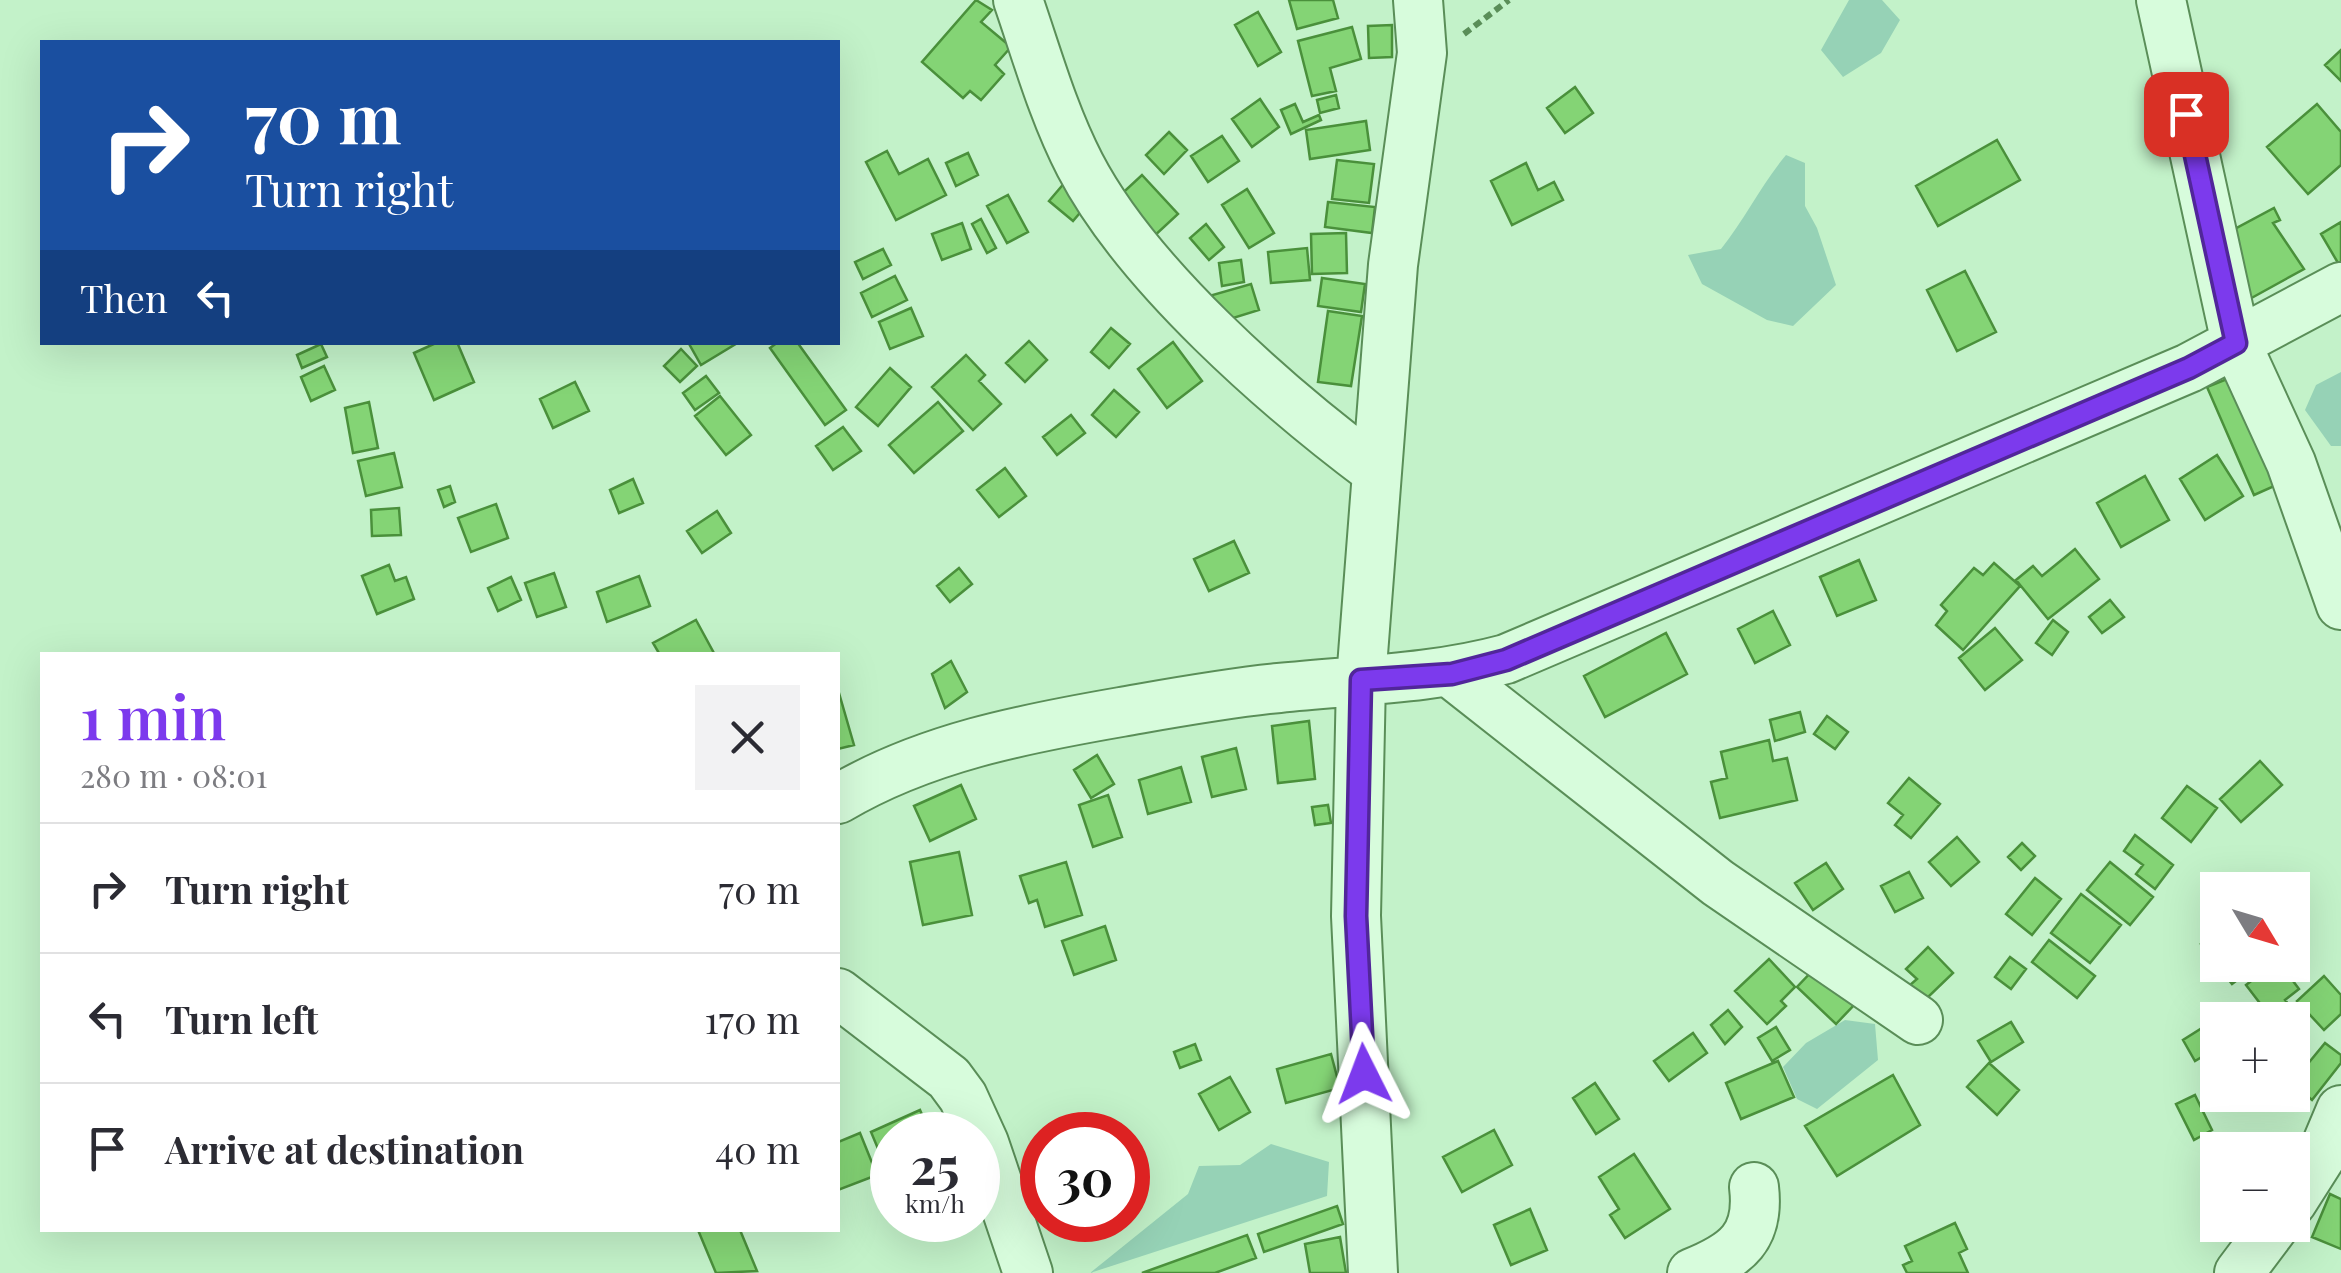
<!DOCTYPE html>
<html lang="en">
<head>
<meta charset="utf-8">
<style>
  body { margin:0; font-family:"Playfair Display",serif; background:#f2f2f3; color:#2b2b33; height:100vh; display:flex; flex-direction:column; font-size:38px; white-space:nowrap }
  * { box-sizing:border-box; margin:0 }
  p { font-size:32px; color:#7c7c81 }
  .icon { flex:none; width:55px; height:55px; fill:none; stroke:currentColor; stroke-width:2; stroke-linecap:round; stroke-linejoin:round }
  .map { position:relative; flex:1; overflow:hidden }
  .side { position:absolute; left:40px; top:652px; width:800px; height:580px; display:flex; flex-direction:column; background:#fff; border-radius:0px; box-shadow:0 10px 40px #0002 }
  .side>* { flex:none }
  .guide { position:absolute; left:40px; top:40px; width:800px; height:305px; border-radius:0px; box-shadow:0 10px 40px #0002; background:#1a4fa0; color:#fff; overflow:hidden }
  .needle { width:65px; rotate:128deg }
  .tools { position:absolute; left:2200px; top:872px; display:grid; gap:20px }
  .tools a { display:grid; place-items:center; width:110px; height:110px; border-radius:0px; background:#fff; box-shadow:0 10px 40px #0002; font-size:50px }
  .speed { position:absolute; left:870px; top:1112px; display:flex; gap:20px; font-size:50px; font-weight:700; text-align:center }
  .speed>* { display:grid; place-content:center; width:130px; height:130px; border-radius:50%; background:#fff; box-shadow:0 10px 40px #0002; line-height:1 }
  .speed small { font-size:25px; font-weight:400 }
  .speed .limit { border:15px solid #d22; background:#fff; color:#111 }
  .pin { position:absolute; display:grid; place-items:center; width:85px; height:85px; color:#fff; margin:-42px; border-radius:20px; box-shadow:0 5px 15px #0006 }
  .me { position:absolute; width:110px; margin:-55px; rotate:357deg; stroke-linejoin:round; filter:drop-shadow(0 0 8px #0008) }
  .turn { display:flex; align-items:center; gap:35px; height:210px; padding:0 40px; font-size:45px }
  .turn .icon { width:130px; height:130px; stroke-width:2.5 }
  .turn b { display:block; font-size:70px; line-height:85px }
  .then { display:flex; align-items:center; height:95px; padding:0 40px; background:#0003; gap:20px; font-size:38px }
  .round { display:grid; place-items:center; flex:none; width:105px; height:105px; border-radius:0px; background:#f2f2f3 }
  .overview { display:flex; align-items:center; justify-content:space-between; height:170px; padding:0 40px }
  h1 { font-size:60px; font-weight:600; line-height:75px; color:#7c3aed }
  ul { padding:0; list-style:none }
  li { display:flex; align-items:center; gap:30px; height:130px; padding:0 40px; border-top:2px solid #e1e1e2 }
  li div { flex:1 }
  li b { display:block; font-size:38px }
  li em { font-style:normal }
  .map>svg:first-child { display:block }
</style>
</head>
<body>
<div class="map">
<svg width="2341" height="1273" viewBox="0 0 2341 1273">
  <rect width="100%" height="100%" fill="#c3f2c9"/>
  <path fill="#96d2b6" d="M1849,0H1882L1900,20L1881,53L1843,77L1821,50Z
    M1786,155L1805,163V206L1817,228L1836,285L1793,326L1767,320L1702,284L1688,255L1721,249C1745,219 1761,185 1786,155Z
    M2341,372V446H2331L2305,410L2316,385Z
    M1845,1020L1875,1024L1878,1060L1817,1109L1797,1099L1783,1067L1806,1043Z
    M1271,1144L1329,1162L1327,1196L1090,1273L1188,1194L1199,1166L1240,1165Z"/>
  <path fill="#84d475" stroke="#4a903b" stroke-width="2.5" d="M976,0L992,10L981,22L1011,47L995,65L1004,74L981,100L970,91L963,98L922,62Z
    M1289,0H1333L1338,18L1297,29Z
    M1258,12L1281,52L1258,66L1235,25Z
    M1392,25V57L1369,58L1368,26Z
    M1352,27L1361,59L1330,68L1336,91L1312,96L1298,41Z
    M2341,50V81L2325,65Z
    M1575,87L1593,113L1565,133L1547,108Z
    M1336,95L1339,108L1320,113L1317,100Z
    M1260,99L1279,127L1252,147L1232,119Z
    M1295,104L1303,122L1319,115L1321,120L1291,134L1281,110Z
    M2317,104L2341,132V165L2308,194L2267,147Z
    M1366,121L1370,150L1310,159L1306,130Z
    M1169,132L1187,150L1164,174L1146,155Z
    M1222,136L1239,161L1208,182L1191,156Z
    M1997,140L2020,180L1938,226L1916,186Z
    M887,151L899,174L928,159L946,195L896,220L866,162Z
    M968,153L978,175L956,186L946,163Z
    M1337,160L1374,164L1369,203L1332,199Z
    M1526,163L1538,190L1554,182L1563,200L1512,225L1491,181Z
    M1072,174L1096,194L1073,221L1049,201Z
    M1142,175L1178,214L1151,239L1115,200Z
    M1247,189L1274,233L1249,248L1222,205Z
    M1008,195L1028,232L1007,243L987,206Z
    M1328,202L1375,207L1372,233L1325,227Z
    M2274,208L2280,220L2273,223L2304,269L2237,306L2218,238Z
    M981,219L996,248L987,253L972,224Z
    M2341,222V268L2321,234Z
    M962,223L971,249L942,260L932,234Z
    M1206,224L1224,247L1209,260L1190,238Z
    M1346,233L1347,273L1312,274L1311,234Z
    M1307,248L1310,280L1271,283L1268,252Z
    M883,249L891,265L863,279L855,262Z
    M1241,260L1244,282L1222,286L1219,263Z
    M1965,271L1996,332L1957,351L1927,290Z
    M895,276L907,300L872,317L861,293Z
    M1322,278L1365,284L1361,312L1318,306Z
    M1251,284L1259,310L1217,323L1209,296Z
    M911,308L923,336L890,349L879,322Z
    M1328,311L1362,316L1351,386L1318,382Z
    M1111,328L1130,344L1109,368L1091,352Z
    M1029,341L1047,360L1025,382L1006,363Z
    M438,342H457L474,382L434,400L414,353Z
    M688,342H739L701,365Z
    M778,342H797L846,410L825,425L770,348Z
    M1173,342L1202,381L1167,408L1138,369Z
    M321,344L327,357L302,368L297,355Z
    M681,349L697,366L680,382L664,366Z
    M966,355L985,375L979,381L1001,404L973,430L932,387Z
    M324,366L335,390L311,401L301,377Z
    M890,368L911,387L878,426L856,407Z
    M2242,373L2288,480L2254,495L2207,387Z
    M706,376L719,393L695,410L683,393Z
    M575,382L589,411L553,428L540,399Z
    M1114,390L1139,412L1116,437L1092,415Z
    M720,396L751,435L726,455L695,416Z
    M369,402L378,448L353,453L345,408Z
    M938,402L963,431L914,473L889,445Z
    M1071,415L1085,433L1057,455L1043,437Z
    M843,427L861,451L833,470L816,446Z
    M394,453L402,487L366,496L358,461Z
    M2217,455L2243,496L2205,520L2180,479Z
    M1005,468L1026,496L999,517L977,490Z
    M2145,476L2169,520L2121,547L2097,503Z
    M633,479L643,503L619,513L610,490Z
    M450,486L455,502L444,507L438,490Z
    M496,504L508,538L471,552L458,518Z
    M399,508L401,535L372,536L371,510Z
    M717,511L731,533L702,553L687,531Z
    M1234,541L1249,573L1209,591L1194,559Z
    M2075,549L2099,579L2048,619L2016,580L2033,566L2042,576Z
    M1859,560L1876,600L1837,616L1820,577Z
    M1994,563L2020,586L1963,650L1936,625L1947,611L1941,605L1974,568L1983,575Z
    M389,565L395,581L406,577L414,599L377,614L362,576Z
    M959,568L972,584L950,602L937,586Z
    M554,573L566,607L537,617L525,583Z
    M639,576L650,606L607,622L597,592Z
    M511,577L521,600L498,611L488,588Z
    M2110,600L2124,617L2102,633L2089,617Z
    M1773,611L1790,645L1755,663L1738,629Z
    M696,620L715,655H660L653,643Z
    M2053,620L2068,632L2052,655L2036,643Z
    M1995,628L2022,660L1985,690L1959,658Z
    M1666,633L1687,674L1605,717L1584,676Z
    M951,661L967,692L945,708L932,674Z
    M839,693L854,745L838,749V694Z
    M1800,712L1805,732L1775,741L1770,720Z
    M1827,716L1848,732L1835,749L1814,734Z
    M1309,721L1315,779L1278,783L1272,726Z
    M1769,740L1773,761L1787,758L1797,800L1720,818L1711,782L1727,778L1721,752Z
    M1236,748L1246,789L1212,797L1202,757Z
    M1097,755L1114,784L1091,798L1074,770Z
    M2260,761L2282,785L2241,822L2220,799Z
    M1181,767L1191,802L1148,814L1139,780Z
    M1909,778L1940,804L1911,838L1895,825L1903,815L1888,803Z
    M961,785L976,819L930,841L914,806Z
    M2187,786L2217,808L2191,842L2162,818Z
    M1108,795L1122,837L1093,847L1079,805Z
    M1328,805L1331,823L1315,825L1312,807Z
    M2135,835L2173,865L2155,889L2136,874L2143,865L2124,851Z
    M1957,837L1979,862L1951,886L1929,862Z
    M2022,843L2035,856L2021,870L2008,857Z
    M959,852L972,915L923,925L910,862Z
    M1066,862L1082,915L1045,927L1037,900L1029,903L1020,876Z
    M2110,862L2153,897L2130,925L2087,890Z
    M1826,863L1843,889L1813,910L1795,883Z
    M1909,872L1923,898L1895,912L1881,886Z
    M2035,878L2061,899L2032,935L2006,914Z
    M2081,894L2121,925L2090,963L2051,933Z
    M1105,926L1116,960L1074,975L1062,941Z
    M2218,932V965H2257L2232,984L2201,944Z
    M2049,940L2095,976L2077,998L2032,962Z
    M1928,947L1953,973L1925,1000L1910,985L1917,979L1906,969Z
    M2010,957L2026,969L2011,989L1995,977Z
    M1769,959L1795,987L1781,1001L1786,1006L1767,1024L1735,991Z
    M2272,965H2281L2299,989L2285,1000L2289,1005L2272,1019L2246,985Z
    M1816,967L1855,1004L1836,1024L1797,987Z
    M2324,976L2341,995V1014L2324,1030L2297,1001Z
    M1728,1010L1742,1027L1725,1044L1711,1025Z
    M2011,1022L2023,1042L1991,1062L1978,1041Z
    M1776,1027L1790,1050L1772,1061L1758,1038Z
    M2202,1028L2215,1049L2195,1061L2183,1040Z
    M1693,1033L1707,1053L1669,1081L1654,1061Z
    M2325,1043L2341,1055V1063L2312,1100L2292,1083Z
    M1195,1044L1201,1060L1180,1068L1174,1052Z
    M1331,1054L1340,1088L1286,1103L1277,1069Z
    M1778,1061L1794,1097L1741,1119L1726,1083Z
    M1989,1063L2019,1090L1997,1115L1967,1087Z
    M1893,1075L1920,1125L1837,1176L1805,1126Z
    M1230,1077L1250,1112L1219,1130L1199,1094Z
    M1595,1083L1619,1119L1596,1134L1573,1098Z
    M2195,1095L2212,1130L2194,1140L2176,1104Z
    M964,1108L975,1135H935L930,1123Z
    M920,1110L931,1135H892V1159L884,1163L871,1132Z
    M1494,1130L1512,1165L1462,1192L1443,1157Z
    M860,1133L877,1175L838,1190V1142Z
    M1634,1154L1670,1209L1625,1238L1610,1215L1619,1209L1599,1177Z
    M2330,1194L2341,1199V1249L2312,1237Z
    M1337,1206L1343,1224L1264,1252L1258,1234Z
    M1530,1209L1547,1250L1511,1265L1494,1225Z
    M1955,1223L1967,1249L1959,1253L1968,1273H1907L1903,1265L1912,1261L1905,1246Z
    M698,1230H740L757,1271L716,1273Z
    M1247,1235L1256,1258L1215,1273H1142Z
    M1340,1237L1346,1273H1310L1305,1244Z"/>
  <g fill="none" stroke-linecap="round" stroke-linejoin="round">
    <g stroke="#5a8e58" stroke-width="52">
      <path id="minor" d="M1018,0C1037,55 1053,113 1080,165C1137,275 1277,397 1376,471
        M2161,0L2236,343L2291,463L2341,605
        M1452,674L1718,883L1918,1020
        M838,799C924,748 1023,729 1121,712C1173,703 1227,693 1279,688C1356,680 1432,679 1506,659L2189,368L2341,287
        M838,993L949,1078L963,1097L984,1143L1028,1273
        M2292,1202L2322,1155L2341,1110
        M1373,1273L1356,916L1361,680L1393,265L1422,53L1418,0
        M1692,1273C1737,1255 1760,1237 1754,1187
        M2239,1273L2275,1225"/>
    </g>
    <path stroke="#5a8e58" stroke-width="6" stroke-dasharray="8 5" stroke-linecap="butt" d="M1464,34L1509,0"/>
    <use href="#minor" stroke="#d7fcdc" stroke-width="48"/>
  </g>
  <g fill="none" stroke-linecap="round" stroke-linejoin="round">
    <g stroke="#51269a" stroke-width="25">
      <path id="route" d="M1364,1074L1356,916L1361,680L1452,674L1506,660L2189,368L2236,343L2186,114"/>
    </g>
    <use href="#route" stroke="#7c3aed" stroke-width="18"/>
  </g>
</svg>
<div class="tools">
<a><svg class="needle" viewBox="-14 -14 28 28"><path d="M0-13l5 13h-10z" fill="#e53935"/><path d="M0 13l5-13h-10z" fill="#7c7c81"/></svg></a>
<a>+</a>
<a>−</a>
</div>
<div class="speed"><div>25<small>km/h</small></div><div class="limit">30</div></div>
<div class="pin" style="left:2186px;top:114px;background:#d93025"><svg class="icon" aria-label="arrive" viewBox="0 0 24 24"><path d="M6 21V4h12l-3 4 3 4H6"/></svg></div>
<svg class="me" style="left:1364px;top:1074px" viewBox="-20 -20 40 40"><path d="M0-17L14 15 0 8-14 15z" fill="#7c3aed" stroke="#fff" stroke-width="4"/></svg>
<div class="guide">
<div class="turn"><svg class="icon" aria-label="right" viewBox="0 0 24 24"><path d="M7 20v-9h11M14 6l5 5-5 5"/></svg><div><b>70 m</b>Turn right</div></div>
<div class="then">Then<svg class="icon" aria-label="left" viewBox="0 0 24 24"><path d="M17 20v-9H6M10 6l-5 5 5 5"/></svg></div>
</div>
<section class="side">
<div class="overview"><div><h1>1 min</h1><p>280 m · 08:01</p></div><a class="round"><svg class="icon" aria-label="close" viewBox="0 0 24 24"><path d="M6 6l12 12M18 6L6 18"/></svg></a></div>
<ul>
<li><svg class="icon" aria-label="right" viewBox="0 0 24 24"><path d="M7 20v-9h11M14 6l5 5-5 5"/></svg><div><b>Turn right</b></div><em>70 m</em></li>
<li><svg class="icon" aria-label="left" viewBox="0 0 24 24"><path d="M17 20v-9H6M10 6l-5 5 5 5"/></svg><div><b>Turn left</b></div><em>170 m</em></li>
<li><svg class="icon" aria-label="arrive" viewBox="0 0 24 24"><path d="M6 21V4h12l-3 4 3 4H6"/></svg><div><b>Arrive at destination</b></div><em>40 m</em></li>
</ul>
</section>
</div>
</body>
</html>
